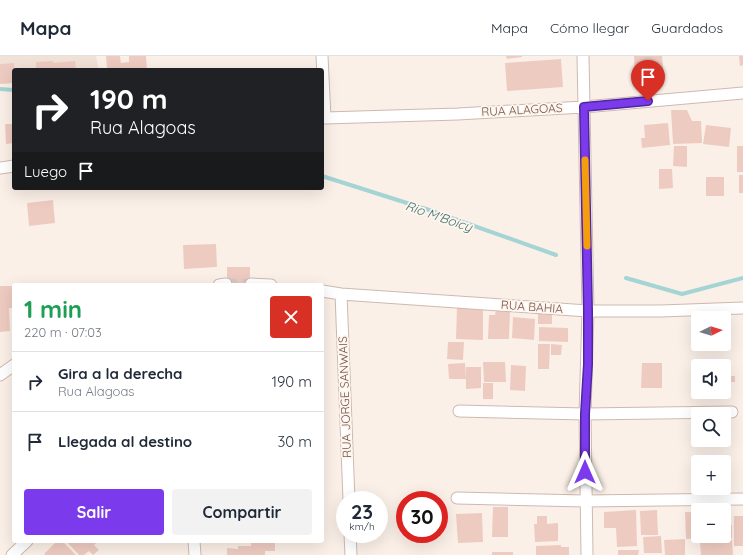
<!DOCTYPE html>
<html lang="es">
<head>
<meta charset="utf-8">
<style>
  body { margin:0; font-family:Quicksand,sans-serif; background:#f2f2f3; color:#1f2937; height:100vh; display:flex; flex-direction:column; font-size:15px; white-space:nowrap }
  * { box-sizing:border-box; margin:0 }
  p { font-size:13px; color:#747a83 }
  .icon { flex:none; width:22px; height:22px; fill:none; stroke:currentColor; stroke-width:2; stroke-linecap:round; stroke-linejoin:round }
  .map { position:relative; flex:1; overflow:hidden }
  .drawer { position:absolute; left:12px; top:227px; width:312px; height:260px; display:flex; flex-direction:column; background:#fff; border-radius:4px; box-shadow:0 4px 16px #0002 }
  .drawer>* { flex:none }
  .top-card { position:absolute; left:12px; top:12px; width:312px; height:122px; border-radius:4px; box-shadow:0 4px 16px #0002; background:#202124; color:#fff; overflow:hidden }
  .needle { width:26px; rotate:85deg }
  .buttons { position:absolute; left:691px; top:255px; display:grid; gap:8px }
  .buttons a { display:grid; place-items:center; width:40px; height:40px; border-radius:4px; background:#fff; box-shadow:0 4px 16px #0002; font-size:20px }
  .speed { position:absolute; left:336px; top:435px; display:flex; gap:8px; font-size:20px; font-weight:700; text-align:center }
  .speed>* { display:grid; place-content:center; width:52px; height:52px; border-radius:50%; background:#fff; box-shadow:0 4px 16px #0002; line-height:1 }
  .speed small { font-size:10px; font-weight:400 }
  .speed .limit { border:6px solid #d22; background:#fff; color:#111 }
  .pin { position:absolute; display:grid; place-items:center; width:34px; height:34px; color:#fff; margin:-41px -17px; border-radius:50% 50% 50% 0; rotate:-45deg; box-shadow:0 0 4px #0007 }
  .pin .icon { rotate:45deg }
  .me { position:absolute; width:44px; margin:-22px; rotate:0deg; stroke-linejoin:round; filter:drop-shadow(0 0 3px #0008) }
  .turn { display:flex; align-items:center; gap:14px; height:84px; padding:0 12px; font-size:18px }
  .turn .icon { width:52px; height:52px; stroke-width:2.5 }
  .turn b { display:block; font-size:28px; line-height:34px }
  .then { display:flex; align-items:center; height:38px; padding:0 12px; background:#0003; gap:8px; font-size:15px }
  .round { display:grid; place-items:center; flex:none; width:42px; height:42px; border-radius:4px; background:#f2f2f3 }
  .summary { display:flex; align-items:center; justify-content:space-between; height:68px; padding:0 12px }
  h1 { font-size:24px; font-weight:700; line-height:30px; color:#1e9e55 }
  .cta { display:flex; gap:8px; margin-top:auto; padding:8px 12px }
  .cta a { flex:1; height:46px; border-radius:4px; background:#7c3aed; color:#fff; font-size:16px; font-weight:700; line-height:46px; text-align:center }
  .cta a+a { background:#f2f2f3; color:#1f2937 }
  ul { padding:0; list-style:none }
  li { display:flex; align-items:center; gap:12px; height:60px; padding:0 12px; border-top:1px solid #e0e1e3 }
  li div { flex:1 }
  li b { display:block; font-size:15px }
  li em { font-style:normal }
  header { display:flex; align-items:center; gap:24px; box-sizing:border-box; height:56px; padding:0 20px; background:#fff; border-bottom:1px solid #e0e1e3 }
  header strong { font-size:19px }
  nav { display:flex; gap:22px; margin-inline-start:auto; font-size:14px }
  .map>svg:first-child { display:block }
</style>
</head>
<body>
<header>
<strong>Mapa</strong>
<nav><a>Mapa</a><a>Cómo llegar</a><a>Guardados</a></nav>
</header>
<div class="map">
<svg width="743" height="499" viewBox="0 0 743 499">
  <rect width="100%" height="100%" fill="#fbf0e7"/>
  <path fill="#f2e1d6" d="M0,0H96L99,14H14L0,20Z"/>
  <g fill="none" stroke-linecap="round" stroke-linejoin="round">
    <path stroke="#a4d4d4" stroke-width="4" d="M0,33L14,34
      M322,120L429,154L556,199
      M626,222L682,238L743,222"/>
  </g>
  <path fill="#eecbc1" d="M106,0H120L121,7L129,6V0H146L147,14H102V13L114,12H107Z
    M506,0H522V1L507,3Z
    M634,0H662L664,22L635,24Z
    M739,0H743V9L740,10Z
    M561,3L563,31L507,35L505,7Z
    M53,5V7L75,5L76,14H36V6Z
    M14,7V27L0,28V8Z
    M671,54H687L692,65H701L702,87L673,88Z
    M668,67L670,89L642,92L641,82H645L644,69Z
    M5,68H14V87L6,88Z
    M706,69L731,72L729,91L703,88Z
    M674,90H687V111L673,110Z
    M737,90H743V116H737Z
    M659,113H672L673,132L659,133Z
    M739,119H743V137H739Z
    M706,121H724V140H706Z
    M53,144L55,167L29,170L27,147Z
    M216,188L217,211L184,213L183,189Z
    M227,211H250V229H227Z
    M0,230H12V236H14V252H9L10,275L0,276Z
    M457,250L483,251V284L456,283Z
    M496,254L510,255L509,283H488L489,259H495Z
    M538,254H552V268H538Z
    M513,261L535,263L534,284L512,282Z
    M539,271L568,272V286L539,285Z
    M448,286H464L463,304L447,303Z
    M538,288H550L549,313H538Z
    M551,288L562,289L561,299H551Z
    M483,306H505L506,326H484Z
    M465,307L466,323H449L448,308Z
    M642,307H662V332H641Z
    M511,309L526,310L525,335L510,334Z
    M466,311H481V332L466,333Z
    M724,320H735V326H724Z
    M483,327H493V343H483Z
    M493,451H508V481H492Z
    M636,454L637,490L617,491L616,472H604V456Z
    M657,454L658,479H641L640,455Z
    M685,456H698V480H708V482L686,483Z
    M482,457L483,486L458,487L456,458Z
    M537,460H547V468L558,467V485L535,486L534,468H537Z
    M734,460H743V490H734Z
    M724,469H732V482L722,483L721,480H724Z
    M661,480L662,497H644L643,481Z
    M685,483V499H665L664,484Z
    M732,484L733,499H701L700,486Z
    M57,485H62L76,499H45L44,498Z
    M66,485H98L94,489L99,494L93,499L89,495L84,499H79Z
    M251,486H275V495H265V499H227V492L238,493V490H251Z
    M561,489V491H569V499H536V490Z
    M618,494H639L638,499H618Z
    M492,496H513V499H492Z"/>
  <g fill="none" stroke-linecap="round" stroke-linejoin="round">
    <path stroke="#d9c9c0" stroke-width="11" stroke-dasharray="11 5.5" stroke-linecap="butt" d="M226,228H251"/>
    <g stroke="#ceb9b1" stroke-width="13">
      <path id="minor" d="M322,0L325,62L458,58L584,51L743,37
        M583,0L588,255L585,358L587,499
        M0,112L14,110
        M251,228L271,229
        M219,229L226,228
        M322,235L341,238L588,255H661L743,252
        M341,238L349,444
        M0,319L14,309
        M459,355L585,358L732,356
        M457,442L585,445L743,443
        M350,478L351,499
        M194,485L195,499
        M12,499L27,485"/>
    </g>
    <use href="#minor" stroke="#fff" stroke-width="11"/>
  </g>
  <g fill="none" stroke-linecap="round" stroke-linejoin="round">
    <g stroke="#51269a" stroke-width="10">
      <path id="route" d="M585,416V358L588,308V255L584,51L648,45"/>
    </g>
    <use href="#route" stroke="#7c3aed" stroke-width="7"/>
    <path stroke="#f59e0b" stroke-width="7" d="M585,104L587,190"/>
  </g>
  <g text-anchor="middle" stroke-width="3.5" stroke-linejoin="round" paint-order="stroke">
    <g font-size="12" fill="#73544d" stroke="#fef5ed">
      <text transform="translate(522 54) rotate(-3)" y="4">RUA ALAGOAS</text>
      <text transform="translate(532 251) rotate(4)" y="4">RUA BAHIA</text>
      <text transform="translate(345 341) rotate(-92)" y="4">RUA JORGE SANWAIS</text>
    </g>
    <g font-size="13" font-style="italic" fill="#427777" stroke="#fef5ed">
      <text transform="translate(439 160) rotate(19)" y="5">Rio M'Boicy</text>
    </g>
  </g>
</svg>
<div class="buttons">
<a><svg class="needle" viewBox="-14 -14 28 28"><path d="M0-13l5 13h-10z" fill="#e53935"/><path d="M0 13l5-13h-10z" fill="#747a83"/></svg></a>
<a><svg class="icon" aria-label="sound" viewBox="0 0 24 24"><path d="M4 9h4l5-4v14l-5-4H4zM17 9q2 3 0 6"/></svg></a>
<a><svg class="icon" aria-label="search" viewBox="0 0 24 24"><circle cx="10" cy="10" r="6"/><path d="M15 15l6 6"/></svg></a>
<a>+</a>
<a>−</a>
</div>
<div class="speed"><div>23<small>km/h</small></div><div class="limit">30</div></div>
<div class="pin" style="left:648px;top:45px;background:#d93025"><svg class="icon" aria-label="arrive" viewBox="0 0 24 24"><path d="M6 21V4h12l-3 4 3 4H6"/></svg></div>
<svg class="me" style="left:585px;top:416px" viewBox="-20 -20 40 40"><path d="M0-17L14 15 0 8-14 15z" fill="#7c3aed" stroke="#fff" stroke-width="4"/></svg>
<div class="top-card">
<div class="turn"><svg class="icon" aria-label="right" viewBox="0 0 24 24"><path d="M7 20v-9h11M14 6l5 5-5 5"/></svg><div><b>190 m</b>Rua Alagoas</div></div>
<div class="then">Luego<svg class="icon" aria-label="arrive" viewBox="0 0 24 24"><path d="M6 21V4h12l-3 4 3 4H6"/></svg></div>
</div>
<section class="drawer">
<div class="summary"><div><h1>1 min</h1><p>220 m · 07:03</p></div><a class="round" style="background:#d93025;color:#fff"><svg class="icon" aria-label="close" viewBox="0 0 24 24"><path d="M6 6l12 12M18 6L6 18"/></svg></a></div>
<ul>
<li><svg class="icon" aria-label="right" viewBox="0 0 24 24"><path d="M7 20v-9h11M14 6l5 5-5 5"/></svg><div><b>Gira a la derecha</b><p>Rua Alagoas</p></div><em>190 m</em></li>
<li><svg class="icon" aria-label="arrive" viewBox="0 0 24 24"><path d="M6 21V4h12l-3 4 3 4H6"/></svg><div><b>Llegada al destino</b></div><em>30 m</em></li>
</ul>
<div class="cta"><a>Salir</a><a>Compartir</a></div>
</section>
</div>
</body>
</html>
